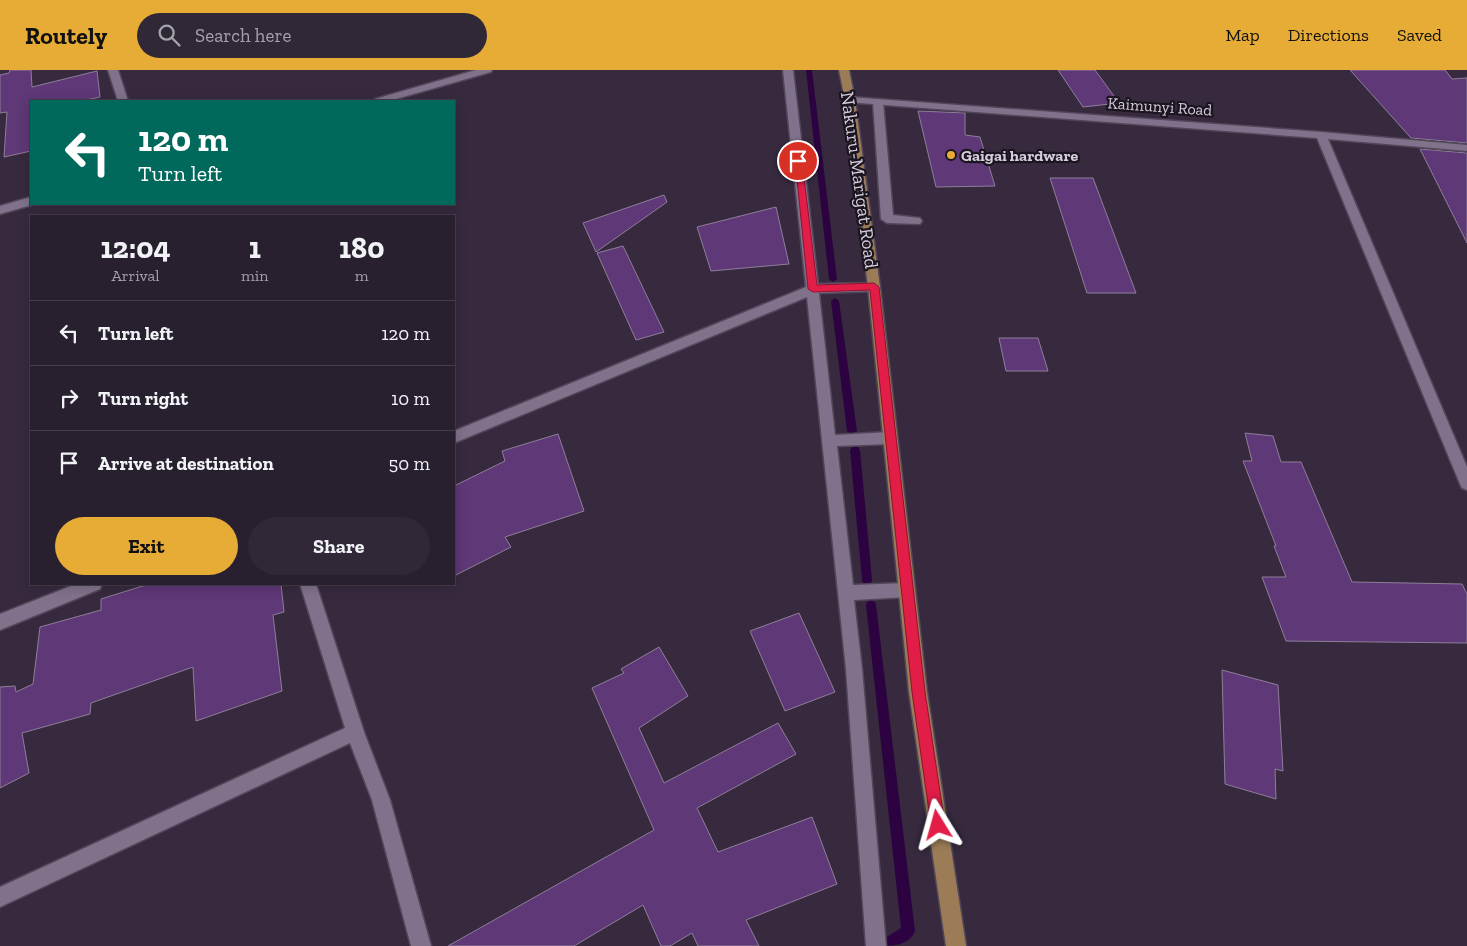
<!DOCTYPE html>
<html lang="en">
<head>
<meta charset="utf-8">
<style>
  body { margin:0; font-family:"Zilla Slab",serif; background:#312837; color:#f1f3f6; height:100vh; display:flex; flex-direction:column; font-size:19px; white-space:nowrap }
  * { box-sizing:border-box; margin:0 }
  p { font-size:16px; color:#a5a3aa }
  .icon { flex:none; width:28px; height:28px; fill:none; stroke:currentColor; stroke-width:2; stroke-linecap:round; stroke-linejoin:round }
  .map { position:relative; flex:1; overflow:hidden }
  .panel { position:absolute; left:30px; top:145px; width:425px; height:370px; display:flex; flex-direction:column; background:#29202f; border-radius:0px; box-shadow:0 2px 12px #0003,0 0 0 1px #453e4b }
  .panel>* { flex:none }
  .banner { position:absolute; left:30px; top:30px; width:425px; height:105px; border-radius:0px; box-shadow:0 2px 12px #0003,0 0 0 1px #453e4b; background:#00695c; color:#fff; overflow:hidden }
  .pin { position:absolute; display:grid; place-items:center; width:42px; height:42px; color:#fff; margin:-21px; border:2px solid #fff; border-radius:50%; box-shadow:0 1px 5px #0007 }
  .me { position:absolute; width:55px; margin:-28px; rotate:352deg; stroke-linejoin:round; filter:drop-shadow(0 0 4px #0008) }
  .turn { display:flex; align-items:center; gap:18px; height:105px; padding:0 25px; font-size:22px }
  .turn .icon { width:65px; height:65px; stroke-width:2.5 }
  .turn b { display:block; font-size:35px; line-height:42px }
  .eta { display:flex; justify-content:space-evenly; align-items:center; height:85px; text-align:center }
  .eta b { font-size:30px; font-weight:700; line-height:35px }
  .primary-button { display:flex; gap:10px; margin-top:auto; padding:10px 25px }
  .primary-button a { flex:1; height:58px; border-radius:30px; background:#e7ac36; color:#111; font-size:20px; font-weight:700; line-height:58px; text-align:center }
  .primary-button a+a { background:#312837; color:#f1f3f6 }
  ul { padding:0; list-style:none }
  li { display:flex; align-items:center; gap:15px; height:65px; padding:0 25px; border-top:1px solid #453e4b }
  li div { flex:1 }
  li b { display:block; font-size:19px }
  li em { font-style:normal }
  header { display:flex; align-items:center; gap:30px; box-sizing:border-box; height:70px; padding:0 25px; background:#e7ac36; color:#111 }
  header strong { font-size:24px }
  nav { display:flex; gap:28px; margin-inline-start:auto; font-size:18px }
  .search { width:350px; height:45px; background:#312837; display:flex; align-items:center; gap:12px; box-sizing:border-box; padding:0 18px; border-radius:28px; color:#a5a3aa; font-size:19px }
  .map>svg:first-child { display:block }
</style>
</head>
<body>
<header>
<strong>Routely</strong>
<div class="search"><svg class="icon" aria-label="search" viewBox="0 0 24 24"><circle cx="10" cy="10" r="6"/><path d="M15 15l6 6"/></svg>Search here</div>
<nav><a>Map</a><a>Directions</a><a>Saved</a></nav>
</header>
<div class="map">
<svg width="1467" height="876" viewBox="0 0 1467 876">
  <rect width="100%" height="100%" fill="#372a3f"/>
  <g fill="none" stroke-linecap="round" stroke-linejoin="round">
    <path fill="#2c0340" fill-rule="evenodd" d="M806,0H812L837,209L833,212L829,209Z
      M835,228L839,231L857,361L852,365L847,361L831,231Z
      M855,376L858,377L860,380L872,510L871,513L867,515L863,513L862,510L850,380L852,377Z
      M871,530L875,532L876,535L915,861C909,876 892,876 878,876L880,871L901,858L866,535L867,532Z"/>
  </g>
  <path fill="#5f3877" stroke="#8e7f99" d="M10,0H31L32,17L97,1L100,27L81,31H31V81L4,87L7,42L0,43V5L9,3Z
    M1058,0H1095L1119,33L1083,37Z
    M1350,0H1445L1452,9L1467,8V73L1411,68Z
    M918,41L965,43V65L980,67L995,116L936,117Z
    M1420,79L1467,83V173Z
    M1050,108H1093L1136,223H1087Z
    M664,125L667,132L596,182L583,153Z
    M776,137L789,194L711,201L697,157Z
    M623,176L664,262L636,270L597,183Z
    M999,268H1038L1048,301H1006Z
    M1245,363L1273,366L1281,392H1301L1352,512L1462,514L1467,524V573L1286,571L1262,507H1286L1274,476H1276L1243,391H1252Z
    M558,364L584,441L505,467L511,477L454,506V416L505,391L502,381Z
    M149,514H281L284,542L273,545L282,621L196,651L193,597L91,633L90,644L22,663L29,703L0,718V617L15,616L16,622L33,614L40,557L101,540V529Z
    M799,543L835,622L785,641L750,561Z
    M659,577L688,626L639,658L664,713L778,653L796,684L697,738L718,782L812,747L837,814L746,850L759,876H698L692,863L670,876H661L643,835L574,876H448L654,760L592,618L624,603L621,599Z
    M1222,600L1278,615L1283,701L1275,699L1276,729L1225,714Z"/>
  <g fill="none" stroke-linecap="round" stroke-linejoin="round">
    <g stroke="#524659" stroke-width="3">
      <path id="lane" d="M878,29L883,32L893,145L920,148L922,151L920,154L887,153L881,149L873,32Z"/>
    </g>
    <g stroke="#524659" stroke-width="3">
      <path id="street" d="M108,0H118L128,31H118Z
        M476,0H492L491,2L389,31H374L375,29Z
        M783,0H793L818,214L874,213L878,214L880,217L878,220L874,221L819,223L835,365L890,362L895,364L897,368L895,372L890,374L837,376L853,515L907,513L913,515L915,520L913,525L907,527L854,530L862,599L886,876H866L846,599L807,227L454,373V361L806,217Z
        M850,27L1321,62L1467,75V81L1328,69L1467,397V420L1462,418L1460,414L1317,68L846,32L845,30Z
        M31,127V134H35L0,144V136Z
        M76,514H102L100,519L0,560V544Z
        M300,514H316L364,662L390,730L431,876H411L372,730L350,673L0,837V817L345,658Z"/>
    </g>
    <g stroke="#524659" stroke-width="3">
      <path id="primary" d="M839,0H849L855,30L880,217L927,622L966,876H946L909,622L868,217L845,30Z"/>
    </g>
    <use href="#lane" fill="#81728b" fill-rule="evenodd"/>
    <use href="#street" fill="#81728b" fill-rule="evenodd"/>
    <use href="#primary" fill="#9b7c57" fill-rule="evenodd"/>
  </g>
  <path fill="#e11d48" stroke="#92132f" d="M795,89H801L802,91L817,215L874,213L879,217L925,622L945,755L943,760L938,762L933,760L931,755L912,622L870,220L813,222L808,219Z"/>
  <circle fill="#e7ac36" stroke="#1b151f" stroke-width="2" cx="951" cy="85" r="5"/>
  <g text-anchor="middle" stroke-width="4.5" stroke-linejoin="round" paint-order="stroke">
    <g font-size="16" fill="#d6cddc" stroke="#1b151f">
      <text transform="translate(1160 36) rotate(4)" y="6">Kaimunyi Road</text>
    </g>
    <g font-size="16" font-weight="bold" fill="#d6cddc" stroke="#1b151f" text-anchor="start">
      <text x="961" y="91">Gaigai hardware</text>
    </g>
    <g font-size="19" fill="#d6cddc" stroke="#1b151f">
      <text transform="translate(860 110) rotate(82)" y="7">Nakuru-Marigat Road</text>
    </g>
  </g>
</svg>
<div class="pin" style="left:798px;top:91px;background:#d93025"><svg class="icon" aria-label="arrive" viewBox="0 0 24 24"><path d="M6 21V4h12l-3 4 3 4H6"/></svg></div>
<svg class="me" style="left:938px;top:755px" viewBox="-20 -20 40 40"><path d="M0-17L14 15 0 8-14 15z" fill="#e11d48" stroke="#fff" stroke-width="4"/></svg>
<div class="banner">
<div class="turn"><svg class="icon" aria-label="left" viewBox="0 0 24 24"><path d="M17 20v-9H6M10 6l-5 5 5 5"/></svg><div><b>120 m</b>Turn left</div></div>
</div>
<section class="panel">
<div class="eta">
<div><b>12:04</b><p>Arrival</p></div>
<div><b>1</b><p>min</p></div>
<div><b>180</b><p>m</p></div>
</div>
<ul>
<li><svg class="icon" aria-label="left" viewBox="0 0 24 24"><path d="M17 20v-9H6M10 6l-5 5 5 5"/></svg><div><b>Turn left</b></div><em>120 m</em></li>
<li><svg class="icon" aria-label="right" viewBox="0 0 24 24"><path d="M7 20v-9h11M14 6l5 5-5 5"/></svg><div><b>Turn right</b></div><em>10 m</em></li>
<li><svg class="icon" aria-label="arrive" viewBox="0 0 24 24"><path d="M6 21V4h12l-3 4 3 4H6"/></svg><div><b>Arrive at destination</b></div><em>50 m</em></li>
</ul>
<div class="primary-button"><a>Exit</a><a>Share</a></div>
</section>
</div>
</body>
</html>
